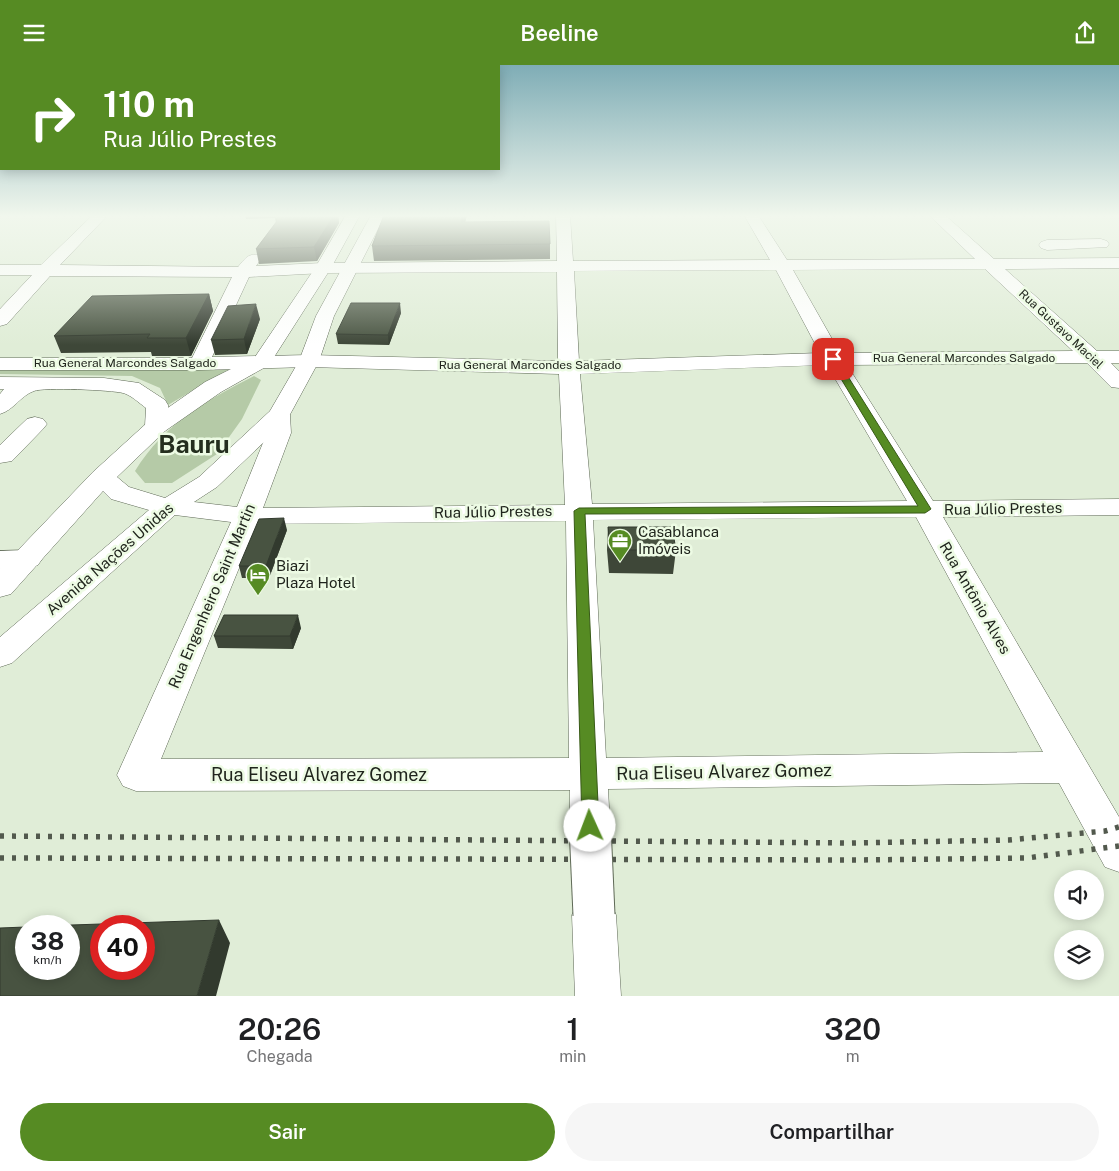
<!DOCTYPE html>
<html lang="pt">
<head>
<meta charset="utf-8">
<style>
  body { margin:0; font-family:"Public Sans",sans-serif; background:#f6f6f6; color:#202124; height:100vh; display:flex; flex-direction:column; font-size:19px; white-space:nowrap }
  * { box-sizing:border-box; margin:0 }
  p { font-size:16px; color:#757577 }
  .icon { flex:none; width:28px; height:28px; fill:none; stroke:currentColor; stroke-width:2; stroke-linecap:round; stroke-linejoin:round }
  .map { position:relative; height:931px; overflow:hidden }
  .details { display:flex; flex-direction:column; background:#fff; flex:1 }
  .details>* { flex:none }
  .top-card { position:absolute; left:0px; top:0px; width:500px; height:105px; box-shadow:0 2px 12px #0003; background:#568b23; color:#fff; overflow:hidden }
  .fabs { position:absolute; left:1054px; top:805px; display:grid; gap:10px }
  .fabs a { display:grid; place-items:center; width:50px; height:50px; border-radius:50%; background:#fff; box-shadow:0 2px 12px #0003; font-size:25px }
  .speed { position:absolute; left:15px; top:850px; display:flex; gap:10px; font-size:25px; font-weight:700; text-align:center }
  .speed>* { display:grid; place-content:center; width:65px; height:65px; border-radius:50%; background:#fff; box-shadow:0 2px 12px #0003; line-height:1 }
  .speed small { font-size:12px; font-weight:400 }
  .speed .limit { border:8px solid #d22; background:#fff; color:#111 }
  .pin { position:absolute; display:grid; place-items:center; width:42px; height:42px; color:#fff; margin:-21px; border-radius:10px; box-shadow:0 2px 8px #0006 }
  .me { position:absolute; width:55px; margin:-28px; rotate:358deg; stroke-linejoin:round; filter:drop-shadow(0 0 4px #0008) }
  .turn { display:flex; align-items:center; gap:18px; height:105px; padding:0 20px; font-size:22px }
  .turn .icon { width:65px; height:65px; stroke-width:2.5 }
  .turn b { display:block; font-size:35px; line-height:42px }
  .eta { display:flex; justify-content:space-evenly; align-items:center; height:85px; text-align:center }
  .eta b { font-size:30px; font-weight:600; line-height:35px }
  .action { display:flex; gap:10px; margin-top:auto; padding:10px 20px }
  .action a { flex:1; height:58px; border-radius:30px; background:#568b23; color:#fff; font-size:20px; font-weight:600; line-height:58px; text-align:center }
  .action a+a { background:#f6f6f6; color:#202124 }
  header { display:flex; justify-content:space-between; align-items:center; height:65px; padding:0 20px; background:#568b23; color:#fff; font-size:22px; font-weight:600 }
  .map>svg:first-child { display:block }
</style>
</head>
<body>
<header><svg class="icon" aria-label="menu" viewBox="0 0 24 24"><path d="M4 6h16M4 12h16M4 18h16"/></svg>Beeline<svg class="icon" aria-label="share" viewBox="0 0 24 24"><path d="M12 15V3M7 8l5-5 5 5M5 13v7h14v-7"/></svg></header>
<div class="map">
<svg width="1119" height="931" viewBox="0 0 1119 931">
  <rect width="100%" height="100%" fill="#e0edd7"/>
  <path fill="#b5caa7" d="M231,303L168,340L160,323L132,311L0,309V304L169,305Z
    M254,311L261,315L242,354L217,389L172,418H145L135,406C165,358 205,336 254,311Z"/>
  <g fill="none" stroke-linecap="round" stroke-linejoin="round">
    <g stroke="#5e6956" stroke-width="1">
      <path id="minor" d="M93,150H108L60,200L238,202C245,194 248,188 259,190L261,194L256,201L323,198L557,196L556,150H570L573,196L770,195L744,150H758L787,195L975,194L929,150H945L994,194L1119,193V203L1005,204L1097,286H1119V298H1111L1119,306V323L1111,322L1087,298L847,300L933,436L1119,434V450L943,452L1119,752V807L1105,802L1059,718L608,724L610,761L604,773L590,778L576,773L570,761V725L136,726L123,721L117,710L231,457L159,448L155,442L159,436L168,434L237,442L267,368L268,350L271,345L279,343L287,345L290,350L291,368L263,443L565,440L559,309L309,302L199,305H0V293H192L232,212L50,211L7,259L0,261V244L32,210H0V200H41ZM985,204L1073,286L840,288L793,205ZM776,205L820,288L579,296L574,206ZM557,207L558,296L309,290L212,292L249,212L323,208ZM827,300L907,436L592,439L580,309ZM916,452L1043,687L606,693L593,455ZM566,456L569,693L161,694L257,459Z
        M1101,174L1107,176L1109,179L1107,182L1047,185L1041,183L1039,180L1041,177L1047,175Z
        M0,312L104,313L139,318L165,335L168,340L169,361L165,366L157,368L149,366L145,361L146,343C139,338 131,330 123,328C111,325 44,322 34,326C20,331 14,345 0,349V329L4,324H0Z
        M35,352L43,354L47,359L43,364L12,396L0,398V380L27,354Z
        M28,485L38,488L42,494L38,500L28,503L0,504V486Z
        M594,829L609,835L616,850L621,931H575L572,850L579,835Z"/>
    </g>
    <g stroke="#5e6956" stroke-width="1">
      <path id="major" d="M346,150H360L331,203L269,300L221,327L165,366L117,412L129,422L165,433L199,412L270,346L299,296L316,251L371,150H385L334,251L319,296L287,355L217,422L177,448L12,598L0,602V572L149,445L111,434L103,426L11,529L0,532V504L93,407L149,356L205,317L255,292L315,203Z"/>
    </g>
    <use href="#minor" fill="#fff" fill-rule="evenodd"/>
    <use href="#major" fill="#fff" fill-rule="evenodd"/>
    <path stroke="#52594d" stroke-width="5.5" stroke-dasharray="4 8" stroke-linecap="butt" d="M0,771L851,778L1009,775L1105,766L1119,762
      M0,793L856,795L1027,793L1119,781"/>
    <g stroke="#5e6956" stroke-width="43" stroke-linecap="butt">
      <path id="minor-bridge" d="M590,761L594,850"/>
    </g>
    <use href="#minor-bridge" stroke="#fff" stroke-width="41"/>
  </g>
  <path fill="#3e4738" d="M245,150H338L339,158L317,196L259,199L256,184L276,158L275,153L246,154Z
    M384,150H467L465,157L550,179V194L374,196L372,181Z
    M209,229L213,246L191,291H152L151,287L61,288L54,271Z
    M401,248L389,280L338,279L336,269Z
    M260,254L247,289L215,290L211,275Z
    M608,462L676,485L673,509L609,508L607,485Z
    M287,465L269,513H242L239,501Z
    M301,563L293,584L218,583L214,571Z"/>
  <path fill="#323a2e" d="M332,150H338L339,158L317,196L314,182Z
    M463,150H467L462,171L461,157Z
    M209,229L213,246L191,291L186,273Z
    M400,238L401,248L389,280L388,270Z
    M256,239L260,254L247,289L244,274Z
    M284,453L287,465L269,513L266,501Z
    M298,550L301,563L293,584L290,571Z
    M219,855L230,878L216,931H197Z"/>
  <path fill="#485341" stroke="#323a2e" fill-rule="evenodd" d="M276,150H334L314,182L256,184L277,156L275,152Z
    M384,150H463L461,157L549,156L550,179L372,181Z
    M209,229L186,273H147L150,269L54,271L92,231Z
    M351,238H400L388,270L336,269Z
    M256,239L244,274L211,275L228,241Z
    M284,453L266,501H239L259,454Z
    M608,462H672L676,485H610Z
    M224,550H298L290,571H214Z
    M219,855L197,931H0V863L26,862V904H69V861H42ZM101,861H144V904H101Z"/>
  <linearGradient id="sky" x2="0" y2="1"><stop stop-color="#7fadb6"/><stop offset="0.54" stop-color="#f1f7ed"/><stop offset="1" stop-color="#f1f7ed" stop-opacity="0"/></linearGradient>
  <rect width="1119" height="280" fill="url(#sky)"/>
  <path fill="#568b23" stroke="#385a17" d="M830,292L837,294L931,444L925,448L585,449L599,761L596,766L590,768L585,766L582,761L574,446L579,443L918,441L829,294Z"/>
  <defs>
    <g id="office-pin" transform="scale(1.25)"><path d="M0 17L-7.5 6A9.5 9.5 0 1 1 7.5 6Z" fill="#568b23" stroke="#edfbe4"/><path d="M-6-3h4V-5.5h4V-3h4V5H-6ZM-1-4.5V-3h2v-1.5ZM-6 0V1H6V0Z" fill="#fff"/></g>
    <g id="hotel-pin" transform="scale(1.25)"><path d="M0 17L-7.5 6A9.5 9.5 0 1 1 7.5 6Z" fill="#568b23" stroke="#edfbe4"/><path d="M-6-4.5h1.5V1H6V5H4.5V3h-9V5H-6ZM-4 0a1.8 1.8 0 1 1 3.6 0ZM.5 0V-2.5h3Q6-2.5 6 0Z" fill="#fff"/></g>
  </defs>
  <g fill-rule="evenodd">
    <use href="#office-pin" x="620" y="476"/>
    <use href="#hotel-pin" x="258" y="510"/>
  </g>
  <g text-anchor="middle" stroke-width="5" stroke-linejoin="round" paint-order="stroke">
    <g font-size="12" fill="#20251d" stroke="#edfbe4">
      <text transform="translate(1061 264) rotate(43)" y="4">Rua Gustavo Maciel</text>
      <text x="964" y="297">Rua General Marcondes Salgado</text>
      <text x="125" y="302">Rua General Marcondes Salgado</text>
      <text x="530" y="304">Rua General Marcondes Salgado</text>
    </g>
    <g font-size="15" fill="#20251d" stroke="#edfbe4">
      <text transform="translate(1003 444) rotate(-1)" y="5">Rua Júlio Prestes</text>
      <text transform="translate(493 447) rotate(-1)" y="5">Rua Júlio Prestes</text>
      <text transform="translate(110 494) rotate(-41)" y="5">Avenida Nações Unidas</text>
      <text transform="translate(212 531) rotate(-67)" y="5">Rua Engenheiro Saint Martin</text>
      <text transform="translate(975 533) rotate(60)" y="5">Rua Antônio Alves</text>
    </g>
    <g font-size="15" fill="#20251d" stroke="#edfbe4" text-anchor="start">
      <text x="638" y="472">Casablanca<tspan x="638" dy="17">Imóveis</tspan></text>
      <text x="276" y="506">Biazi<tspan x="276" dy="17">Plaza Hotel</tspan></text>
    </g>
    <g font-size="18" fill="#20251d" stroke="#edfbe4">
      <text transform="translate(724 707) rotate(-1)" y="6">Rua Eliseu Alvarez Gomez</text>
      <text x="319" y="716">Rua Eliseu Alvarez Gomez</text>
    </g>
    <g font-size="25" font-weight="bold" fill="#242e1e" stroke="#edfbe4">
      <text x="194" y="388">Bauru</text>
    </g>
  </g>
</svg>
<div class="fabs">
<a><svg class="icon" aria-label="sound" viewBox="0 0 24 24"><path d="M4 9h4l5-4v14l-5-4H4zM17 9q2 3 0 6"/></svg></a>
<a><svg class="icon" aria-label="layers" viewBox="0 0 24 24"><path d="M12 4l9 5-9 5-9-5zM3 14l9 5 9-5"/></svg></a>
</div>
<div class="speed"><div>38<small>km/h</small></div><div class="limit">40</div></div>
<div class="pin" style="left:833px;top:294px;background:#d93025"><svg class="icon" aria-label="arrive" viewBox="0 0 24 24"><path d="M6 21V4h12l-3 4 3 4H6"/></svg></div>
<svg class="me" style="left:590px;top:761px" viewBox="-20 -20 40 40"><circle r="19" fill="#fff"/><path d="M0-13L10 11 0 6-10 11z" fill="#568b23"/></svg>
<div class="top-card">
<div class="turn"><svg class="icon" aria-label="right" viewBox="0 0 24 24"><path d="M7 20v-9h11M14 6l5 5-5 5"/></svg><div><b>110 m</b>Rua Júlio Prestes</div></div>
</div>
</div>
<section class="details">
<div class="eta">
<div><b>20:26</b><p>Chegada</p></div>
<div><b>1</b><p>min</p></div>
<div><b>320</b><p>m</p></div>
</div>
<div class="action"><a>Sair</a><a>Compartilhar</a></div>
</section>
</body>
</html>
